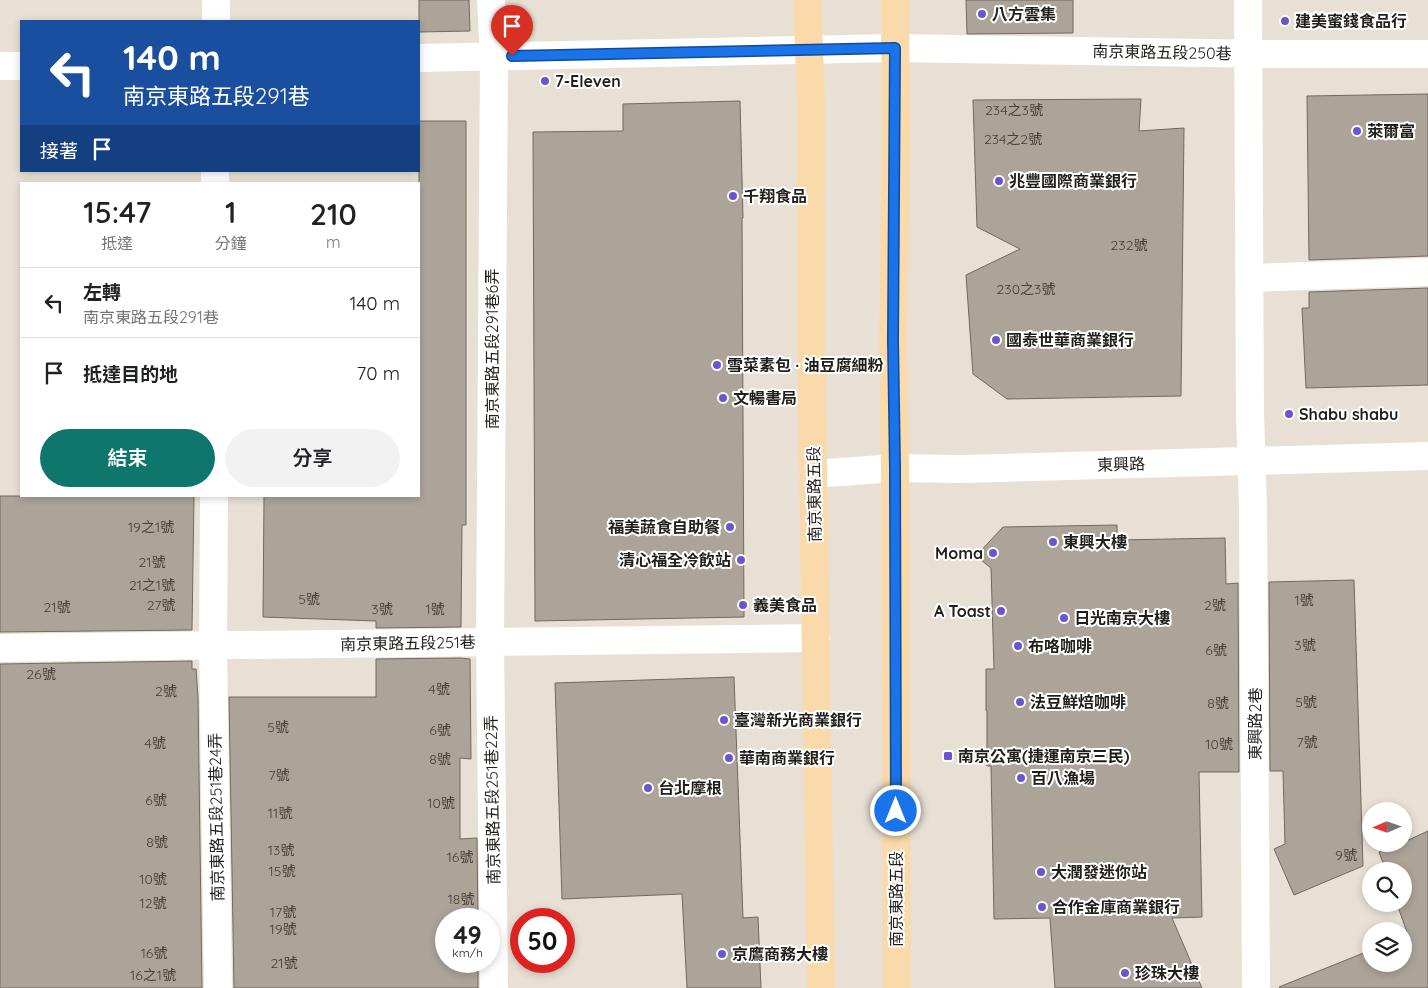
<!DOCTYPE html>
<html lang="zh-TW">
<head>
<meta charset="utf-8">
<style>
  body { margin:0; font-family:Quicksand,"Noto Sans TC",sans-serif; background:#f2f2f2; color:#202124; height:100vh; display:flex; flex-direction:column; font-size:19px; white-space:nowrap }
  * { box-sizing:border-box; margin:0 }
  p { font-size:16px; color:#757577 }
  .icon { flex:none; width:28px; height:28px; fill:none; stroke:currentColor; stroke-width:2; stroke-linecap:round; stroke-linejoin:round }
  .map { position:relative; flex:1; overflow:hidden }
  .panel { position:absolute; left:20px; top:182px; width:400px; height:315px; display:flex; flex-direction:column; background:#fff; border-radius:0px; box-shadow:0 2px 8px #0003 }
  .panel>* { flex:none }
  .top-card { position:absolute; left:20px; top:20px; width:400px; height:152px; border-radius:0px; box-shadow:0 2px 8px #0003; background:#1a4fa0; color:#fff; overflow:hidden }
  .needle { width:32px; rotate:268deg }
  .fabs { position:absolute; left:1362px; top:802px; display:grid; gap:10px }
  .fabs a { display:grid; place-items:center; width:50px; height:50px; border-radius:50%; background:#fff; box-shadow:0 2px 8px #0003; font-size:25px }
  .speed { position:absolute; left:435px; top:908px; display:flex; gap:10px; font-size:25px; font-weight:700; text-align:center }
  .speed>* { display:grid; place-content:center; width:65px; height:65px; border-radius:50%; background:#fff; box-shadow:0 2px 8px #0003; line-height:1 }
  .speed small { font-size:12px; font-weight:400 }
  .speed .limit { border:8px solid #d22; background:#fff; color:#111 }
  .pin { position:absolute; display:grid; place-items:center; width:42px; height:42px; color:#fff; margin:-51px -21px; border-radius:50% 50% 50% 0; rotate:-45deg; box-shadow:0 0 5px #0007 }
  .pin .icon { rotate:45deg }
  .me { position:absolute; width:55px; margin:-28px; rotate:0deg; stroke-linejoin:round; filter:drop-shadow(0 0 4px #0008) }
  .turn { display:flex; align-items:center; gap:18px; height:105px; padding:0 20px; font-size:22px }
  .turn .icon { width:65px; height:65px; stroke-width:2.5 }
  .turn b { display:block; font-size:35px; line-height:42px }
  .then { display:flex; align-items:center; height:48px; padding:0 20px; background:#0003; gap:10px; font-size:19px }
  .eta { display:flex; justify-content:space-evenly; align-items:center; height:85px; text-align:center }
  .eta b { font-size:30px; font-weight:600; line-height:35px }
  .button { display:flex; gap:10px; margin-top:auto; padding:10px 20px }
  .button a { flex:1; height:58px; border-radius:30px; background:#0f766e; color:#fff; font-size:20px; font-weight:600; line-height:58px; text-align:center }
  .button a+a { background:#f2f2f2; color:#202124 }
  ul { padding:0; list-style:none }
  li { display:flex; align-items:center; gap:15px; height:70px; padding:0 20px; border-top:1px solid #e0e0e0 }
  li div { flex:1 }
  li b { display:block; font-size:19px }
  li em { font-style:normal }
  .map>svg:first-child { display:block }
</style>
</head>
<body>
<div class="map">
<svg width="1428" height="988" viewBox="0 0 1428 988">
  <rect width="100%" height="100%" fill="#e8e0d4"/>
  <path fill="#aca499" stroke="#71695f" d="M419,0H469L470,31L419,32Z
    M966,0H1073V33L967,34Z
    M1428,94V256L1309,260L1307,96Z
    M1141,99L1139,131L1184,128L1181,396L1007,399L973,374L966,275L1020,249L977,227L973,100Z
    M740,101L743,218H742L744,617L535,621L533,132L623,131V104Z
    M419,121H466V525H462L461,627L376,628V621L263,617L264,496H419Z
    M1428,288V385L1306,388L1302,308H1309V292Z
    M0,496H194L192,630L0,632Z
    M1117,525V540L1225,538L1226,584L1238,583L1239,772H1199L1202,917L1172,918L1202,988H1055L1050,918L994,919L991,766H987V711H986V669H994L991,568L976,556L1003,527Z
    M1354,580L1363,866L1294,895L1274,849L1285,844L1283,771H1270L1269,582Z
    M461,658L470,659L471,759L460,758V839L477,838L478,919H446V961H478V988H234L229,697H376V659Z
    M192,661V669H196L198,697L202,988H0V664Z
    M734,677L743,918L758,917L761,988H687L682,894L562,899L555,683Z
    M1428,831V988H1280L1279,987L1371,950V964H1404V937L1408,935L1397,904H1404V871H1386L1379,852L1399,844H1404V842Z"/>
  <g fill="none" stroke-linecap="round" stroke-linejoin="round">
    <path stroke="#fff" stroke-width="28" d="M491,0L494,56L490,642L494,988
      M1248,0L1250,415L1253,507L1256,988
      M216,21V0
      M419,58L895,48L1268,54H1428
      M0,66H21
      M215,184V171
      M1251,278L1428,272
      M813,474L895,468L962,469L1428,456
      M214,496L213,646L218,988
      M0,648L816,638"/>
    <path stroke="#fadaaa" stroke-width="28" d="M807,0L811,100V342L821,988
      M895,0L896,134L893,340L895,468L897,988"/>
  </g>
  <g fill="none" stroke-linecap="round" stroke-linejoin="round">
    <g stroke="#114b97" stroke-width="12">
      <path id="route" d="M512,56L895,48L893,340L895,468L896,811"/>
    </g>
    <use href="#route" stroke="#1a73e8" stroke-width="9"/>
  </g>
  <g fill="#6b55ce" stroke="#fff" stroke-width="2">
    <circle cx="982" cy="14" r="5"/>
    <circle cx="1285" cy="21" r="5"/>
    <circle cx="545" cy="81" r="5"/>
    <circle cx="1357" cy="131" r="5"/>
    <circle cx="999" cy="181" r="5"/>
    <circle cx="733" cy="196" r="5"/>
    <circle cx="996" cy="340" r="5"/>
    <circle cx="717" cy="365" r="5"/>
    <circle cx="723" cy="398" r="5"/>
    <circle cx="1289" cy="414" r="5"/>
    <circle cx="730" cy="527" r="5"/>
    <circle cx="1053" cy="542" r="5"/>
    <circle cx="993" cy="553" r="5"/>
    <circle cx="741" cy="560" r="5"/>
    <circle cx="743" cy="605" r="5"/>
    <circle cx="1001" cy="611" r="5"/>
    <circle cx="1064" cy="618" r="5"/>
    <circle cx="1018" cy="646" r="5"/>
    <circle cx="1020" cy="702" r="5"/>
    <circle cx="724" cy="720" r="5"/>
    <rect x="943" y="751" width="10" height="10" rx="2.5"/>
    <circle cx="729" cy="758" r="5"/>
    <circle cx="1021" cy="778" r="5"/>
    <circle cx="648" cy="788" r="5"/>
    <circle cx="1041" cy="872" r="5"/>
    <circle cx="1042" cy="907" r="5"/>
    <circle cx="722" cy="954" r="5"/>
    <circle cx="1125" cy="973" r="5"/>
  </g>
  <g text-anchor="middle" stroke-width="4" stroke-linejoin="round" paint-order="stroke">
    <g font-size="14" fill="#44403a">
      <text x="1014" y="115">234之3號</text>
      <text x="1013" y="144">234之2號</text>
      <text x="1129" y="250">232號</text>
      <text x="1026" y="294">230之3號</text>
      <text x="151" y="532">19之1號</text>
      <text x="152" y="567">21號</text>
      <text x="152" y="590">21之1號</text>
      <text x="309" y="604">5號</text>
      <text x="1304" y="605">1號</text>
      <text x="161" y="610">27號</text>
      <text x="1215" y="610">2號</text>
      <text x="57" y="612">21號</text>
      <text x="382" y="614">3號</text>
      <text x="435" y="614">1號</text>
      <text x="1305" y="650">3號</text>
      <text x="1216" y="655">6號</text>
      <text x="41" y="679">26號</text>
      <text x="439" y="694">4號</text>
      <text x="166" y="696">2號</text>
      <text x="1306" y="707">5號</text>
      <text x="1218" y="708">8號</text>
      <text x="278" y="732">5號</text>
      <text x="440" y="735">6號</text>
      <text x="1307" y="747">7號</text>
      <text x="155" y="748">4號</text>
      <text x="1219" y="749">10號</text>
      <text x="440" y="764">8號</text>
      <text x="279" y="780">7號</text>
      <text x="156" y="805">6號</text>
      <text x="441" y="808">10號</text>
      <text x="280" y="818">11號</text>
      <text x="157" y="847">8號</text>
      <text x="281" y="855">13號</text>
      <text x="1346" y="860">9號</text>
      <text x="460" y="862">16號</text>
      <text x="282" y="876">15號</text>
      <text x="153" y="884">10號</text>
      <text x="461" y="904">18號</text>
      <text x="153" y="908">12號</text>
      <text x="283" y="917">17號</text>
      <text x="283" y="934">19號</text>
      <text x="154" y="958">16號</text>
      <text x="284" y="968">21號</text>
      <text x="153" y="980">16之1號</text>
    </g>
    <g font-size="16" font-weight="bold" fill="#221f1b" stroke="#fff" text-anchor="start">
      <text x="992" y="20">八方雲集</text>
      <text x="1295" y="27">建美蜜錢食品行</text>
      <text x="555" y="87">7-Eleven</text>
      <text x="1367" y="137">萊爾富</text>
      <text x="1009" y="187">兆豐國際商業銀行</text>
      <text x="743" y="202">千翔食品</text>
      <text x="1006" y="346">國泰世華商業銀行</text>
      <text x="727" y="371">雪菜素包 · 油豆腐細粉</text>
      <text x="733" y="404">文暢書局</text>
      <text x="1299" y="420">Shabu shabu</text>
      <text x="720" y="533" text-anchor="end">福美蔬食自助餐</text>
      <text x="1063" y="548">東興大樓</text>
      <text x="983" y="559" text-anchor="end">Moma</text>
      <text x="731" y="566" text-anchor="end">清心福全冷飲站</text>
      <text x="753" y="611">義美食品</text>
      <text x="991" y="617" text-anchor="end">A Toast</text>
      <text x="1074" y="624">日光南京大樓</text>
      <text x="1028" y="652">布咯咖啡</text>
      <text x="1030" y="708">法豆鮮焙咖啡</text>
      <text x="734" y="726">臺灣新光商業銀行</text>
      <text x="958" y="762">南京公寓(捷運南京三民)</text>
      <text x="739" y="764">華南商業銀行</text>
      <text x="1031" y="784">百八漁場</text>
      <text x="658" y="794">台北摩根</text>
      <text x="1051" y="878">大潤發迷你站</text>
      <text x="1052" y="913">合作金庫商業銀行</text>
      <text x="732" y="960">京鷹商務大樓</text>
      <text x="1135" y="979">珍珠大樓</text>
    </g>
    <g font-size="16" fill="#221f1b" stroke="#fff">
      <text transform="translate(1162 52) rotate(1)" y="6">南京東路五段250巷</text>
      <text transform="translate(492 349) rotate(-90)" y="6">南京東路五段291巷6弄</text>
      <text transform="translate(1121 464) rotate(-2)" y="6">東興路</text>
      <text transform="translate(814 494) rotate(-91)" y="6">南京東路五段</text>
      <text transform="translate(408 643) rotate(-1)" y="6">南京東路五段251巷</text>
      <text transform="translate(1255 724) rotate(-90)" y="6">東興路2巷</text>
      <text transform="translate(492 800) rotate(-91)" y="6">南京東路五段251巷22弄</text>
      <text transform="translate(216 817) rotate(-91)" y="6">南京東路五段251巷24弄</text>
      <text transform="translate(896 899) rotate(-90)" y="6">南京東路五段</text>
    </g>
  </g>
</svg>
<div class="fabs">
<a><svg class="needle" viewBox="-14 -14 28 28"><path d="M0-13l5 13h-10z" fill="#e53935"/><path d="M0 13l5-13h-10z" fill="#757577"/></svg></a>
<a><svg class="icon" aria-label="search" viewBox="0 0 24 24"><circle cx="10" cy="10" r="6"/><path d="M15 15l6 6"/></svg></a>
<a><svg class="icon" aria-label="layers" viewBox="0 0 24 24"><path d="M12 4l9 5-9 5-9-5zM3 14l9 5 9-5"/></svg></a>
</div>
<div class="speed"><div>49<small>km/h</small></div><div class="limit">50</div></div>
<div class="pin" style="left:512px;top:56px;background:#d93025"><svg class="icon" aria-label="arrive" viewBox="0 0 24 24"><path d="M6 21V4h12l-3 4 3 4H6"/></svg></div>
<svg class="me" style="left:896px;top:811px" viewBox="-20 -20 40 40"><circle r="17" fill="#1a73e8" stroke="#fff" stroke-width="3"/><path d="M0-11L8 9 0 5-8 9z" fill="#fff"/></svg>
<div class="top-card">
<div class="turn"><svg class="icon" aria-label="left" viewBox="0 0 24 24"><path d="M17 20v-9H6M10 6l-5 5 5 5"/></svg><div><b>140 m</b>南京東路五段291巷</div></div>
<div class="then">接著<svg class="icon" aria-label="arrive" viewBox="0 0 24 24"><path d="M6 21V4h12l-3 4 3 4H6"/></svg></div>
</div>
<section class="panel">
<div class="eta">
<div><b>15:47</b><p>抵達</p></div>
<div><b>1</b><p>分鐘</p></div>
<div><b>210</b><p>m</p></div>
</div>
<ul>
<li><svg class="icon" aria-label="left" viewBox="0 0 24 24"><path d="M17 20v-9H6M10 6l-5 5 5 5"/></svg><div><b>左轉</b><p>南京東路五段291巷</p></div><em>140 m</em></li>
<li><svg class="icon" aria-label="arrive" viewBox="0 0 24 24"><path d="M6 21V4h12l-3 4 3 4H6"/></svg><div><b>抵達目的地</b></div><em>70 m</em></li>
</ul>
<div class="button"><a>結束</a><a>分享</a></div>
</section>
</div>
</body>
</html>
